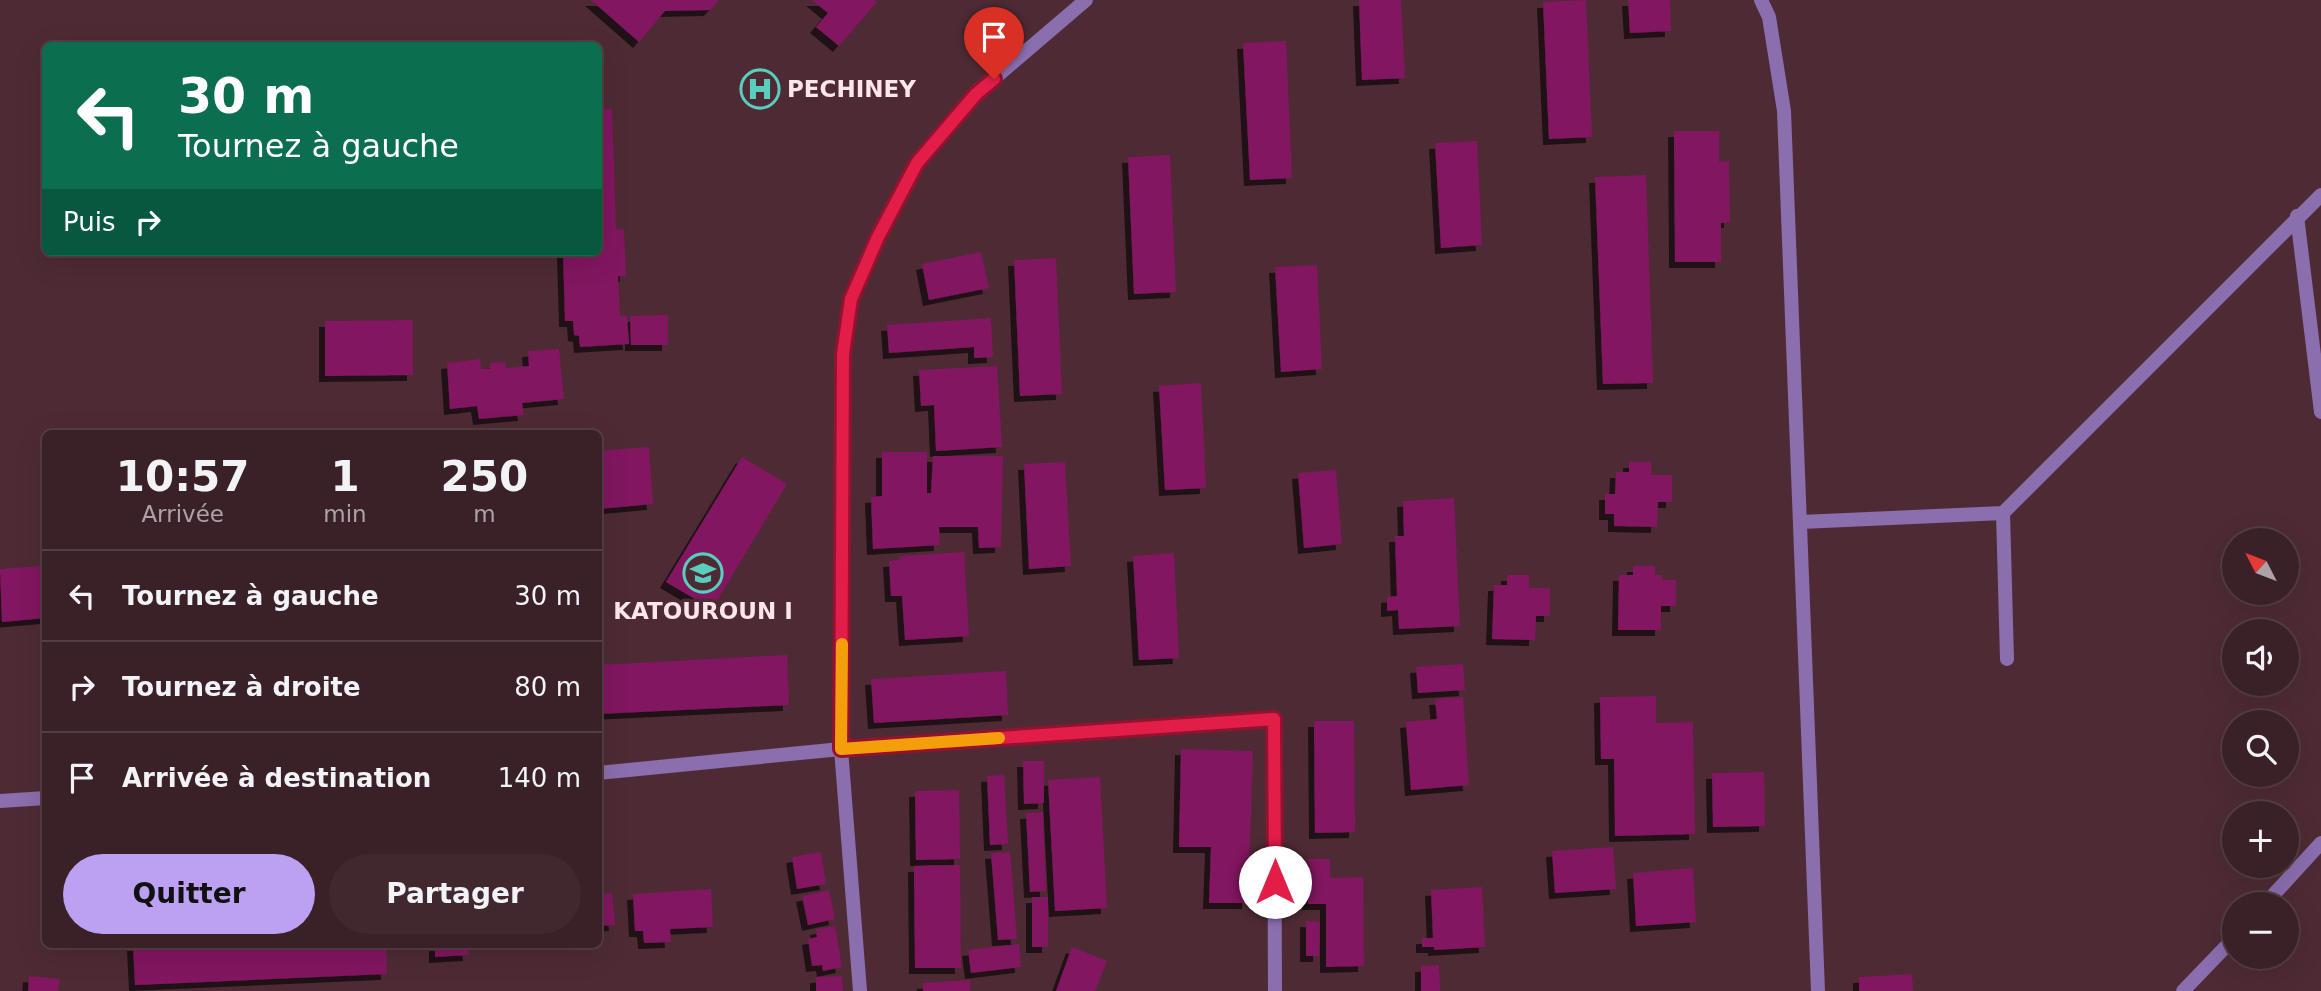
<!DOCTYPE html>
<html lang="fr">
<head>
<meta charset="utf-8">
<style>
  body { margin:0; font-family:"DejaVu Sans",sans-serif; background:#41282f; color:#f1f3f6; height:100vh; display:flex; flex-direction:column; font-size:26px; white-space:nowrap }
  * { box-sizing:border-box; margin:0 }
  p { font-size:23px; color:#aba3a7 }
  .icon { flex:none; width:38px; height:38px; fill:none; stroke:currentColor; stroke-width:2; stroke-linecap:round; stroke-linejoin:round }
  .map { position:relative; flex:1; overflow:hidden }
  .sheet { position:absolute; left:42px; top:430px; width:560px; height:518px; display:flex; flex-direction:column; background:#3a2027; border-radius:10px; box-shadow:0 7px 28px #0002,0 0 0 2px #543e44 }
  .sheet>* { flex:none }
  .banner { position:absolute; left:42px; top:42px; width:560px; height:214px; border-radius:10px; box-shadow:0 7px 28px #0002,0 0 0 2px #543e44; background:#0b6e4f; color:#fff; overflow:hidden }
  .needle { width:46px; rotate:312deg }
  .buttons { position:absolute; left:2222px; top:528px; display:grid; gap:14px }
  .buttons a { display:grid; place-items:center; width:77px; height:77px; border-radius:50%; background:#3a2027; box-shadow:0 7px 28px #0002,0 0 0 2px #543e44; font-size:35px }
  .pin { position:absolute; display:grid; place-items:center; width:60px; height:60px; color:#fff; margin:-72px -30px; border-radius:50% 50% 50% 0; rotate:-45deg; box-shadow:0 0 7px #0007 }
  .pin .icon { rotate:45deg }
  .me { position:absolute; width:77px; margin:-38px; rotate:0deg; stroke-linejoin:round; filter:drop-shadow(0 0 5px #0008) }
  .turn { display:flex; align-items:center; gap:24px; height:147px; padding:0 21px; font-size:32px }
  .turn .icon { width:91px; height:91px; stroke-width:2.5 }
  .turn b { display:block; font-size:49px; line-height:60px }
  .then { display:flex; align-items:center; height:66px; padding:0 21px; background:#0003; gap:14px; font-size:26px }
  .eta { display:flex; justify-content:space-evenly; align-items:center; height:119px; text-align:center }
  .eta b { font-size:42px; font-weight:700; line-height:49px }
  .action { display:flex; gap:14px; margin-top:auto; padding:14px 21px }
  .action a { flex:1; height:80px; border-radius:42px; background:#bca0f2; color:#111; font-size:28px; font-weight:700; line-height:80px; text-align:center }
  .action a+a { background:#41282f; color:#f1f3f6 }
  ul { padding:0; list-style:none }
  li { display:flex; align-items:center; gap:21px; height:91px; padding:0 21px; border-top:2px solid #543e44 }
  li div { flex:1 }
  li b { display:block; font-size:26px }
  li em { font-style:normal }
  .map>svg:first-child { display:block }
</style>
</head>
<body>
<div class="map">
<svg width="2321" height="991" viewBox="0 0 2321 991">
  <defs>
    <filter id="shadow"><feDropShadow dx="-6" dy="6" stdDeviation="0" flood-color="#0009"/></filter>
  </defs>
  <rect width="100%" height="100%" fill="#4e2b34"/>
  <path fill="#821561" filter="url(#shadow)" d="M591,0H719L710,10L665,11L639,42Z
    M812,0H874L877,2L839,46L816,27L828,13Z
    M1359,0H1401L1405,78L1362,80Z
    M1586,0L1592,137L1549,139L1543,2Z
    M1628,0H1670L1671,31L1630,33Z
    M1286,41L1292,178L1250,180L1243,43Z
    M598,109H612L616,230L624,229L626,276H618L620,316L627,315L629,344L580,347L579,336L574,335L573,321H565L563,252H598Z
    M1674,131H1719V162L1729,161L1730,222L1721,223V262H1675Z
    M1477,141L1482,245L1441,248L1435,143Z
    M1170,155L1176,292L1134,294L1128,157Z
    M1646,175L1653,383L1603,384L1595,177Z
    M981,252L989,288L929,300L922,264Z
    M1056,258L1062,394L1020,396L1014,260Z
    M1317,265L1322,369L1281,372L1275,267Z
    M668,315V345H631L630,316Z
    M991,318L993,357L974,358V347L889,353L887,325Z
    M413,320V375L325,376V321Z
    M559,349L564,399L522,403L524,415L479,419L477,406L450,409L447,363L480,359L481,369H490V363L505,362L506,368L529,366L528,351Z
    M997,366L1002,447L936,451L934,405L921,406L919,370Z
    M1201,383L1206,488L1165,490L1159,386Z
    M649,447L653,504L598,509V451Z
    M882,452H927V493H931L933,456H1003L1001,547L979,548L978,527H939L940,545L873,549L871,497L882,496Z
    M742,457L787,484L712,609L666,582Z
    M1065,462L1071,566L1029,569L1024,464Z
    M1629,462H1651V475H1672V502H1658L1657,527L1614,526V514H1605V494H1615L1616,472H1629Z
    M1336,470L1342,544L1304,548L1298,473Z
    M1454,498L1460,626L1399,629L1398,610L1387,611V597L1397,596L1395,536H1404L1403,501Z
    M964,552L969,636L905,640L902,596H891L889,561L900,560L899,556Z
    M1174,553L1179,658L1139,660L1133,556Z
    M42,562H46V618L2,622L0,569L42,566Z
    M1633,566H1655V575H1662V580H1676V606H1661V630H1618L1619,575H1633Z
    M1507,575H1529V588H1550V616H1536L1535,640L1492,639L1494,585H1507Z
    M787,655L789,705L598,714V665Z
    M1463,664L1465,690L1418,693L1416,667Z
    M1006,671L1008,715L874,723L871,679Z
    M1656,696V723L1693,722L1695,834L1615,836L1614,759H1601L1600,697Z
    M1463,697L1469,785L1411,790L1406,722L1437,719L1435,699Z
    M1314,721H1354L1355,832L1315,833Z
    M1181,749L1253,751L1248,903H1209L1211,847H1179Z
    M1023,761H1044V803L1024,804Z
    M1764,772L1765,826L1713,827L1712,773Z
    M1004,775L1008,844L990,845L987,776Z
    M1100,777L1107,908L1055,911L1048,780Z
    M959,790L960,859L916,860L915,791Z
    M1043,812L1046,891L1030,892L1026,813Z
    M1613,847L1616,889L1555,893L1552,851Z
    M821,852L826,884L797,889L792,857Z
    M1010,852L1017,939L998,940L991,853Z
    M1308,859H1330V878L1363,877L1364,966L1326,967V904H1308Z
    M960,865L961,968H915L914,866Z
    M1693,868L1696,922L1636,926L1633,873Z
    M1482,887L1485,947L1434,950V947H1422V938H1433L1431,890Z
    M711,889L713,927L670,929L671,942L644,943L643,931H635L633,894Z
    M829,890L835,919L808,925L802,896Z
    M612,893L615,925L598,926V894Z
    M1032,897H1048V947H1032Z
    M1306,921L1320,922L1319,956H1306Z
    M835,926L842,967L823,971L822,965L812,966L808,939L817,937L816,929Z
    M1019,944L1021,967L971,973L968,950Z
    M133,945H386L387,974L135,985Z
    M435,945H468L469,955L435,957Z
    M1072,947L1107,961L1095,991H1056Z
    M1439,965L1440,991H1421V966Z
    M1912,974L1913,991H1859V977Z
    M29,976L60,979L58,991H28Z
    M842,976L843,991H816V977Z
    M970,980V991H923V983Z"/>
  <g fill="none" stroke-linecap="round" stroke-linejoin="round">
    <path stroke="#8a6eae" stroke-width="14" d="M1761,0L1769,17L1784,111L1818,991
      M2297,216L2321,412
      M2003,513L2007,659
      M1801,522L2003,513L2321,195
      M598,773L841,749L1274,719L1275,991
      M0,801L46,798
      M2264,905L2321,843
      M860,991L841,749L843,354L851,299L878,237L917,163L976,94L1086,0
      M2183,991L2235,937"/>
  </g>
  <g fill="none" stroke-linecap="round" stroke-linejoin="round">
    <g stroke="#92132f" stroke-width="18">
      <path id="route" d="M994,79L976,94L917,163L878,237L851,299L843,354L841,749L1274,719L1275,882"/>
    </g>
    <use href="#route" stroke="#e11d48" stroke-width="12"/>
    <path stroke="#f59e0b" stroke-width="12" d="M842,644L841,749L999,738"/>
  </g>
  <defs>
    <g id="hospital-ring" transform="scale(2.0125)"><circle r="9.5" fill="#4e2b34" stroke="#59cebf" stroke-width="1.5"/><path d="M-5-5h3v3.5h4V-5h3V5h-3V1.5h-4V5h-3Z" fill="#59cebf"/></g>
    <g id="school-ring" transform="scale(2.0125)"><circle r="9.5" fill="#4e2b34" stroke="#59cebf" stroke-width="1.5"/><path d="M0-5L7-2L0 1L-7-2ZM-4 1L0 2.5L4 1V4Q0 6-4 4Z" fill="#59cebf"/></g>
  </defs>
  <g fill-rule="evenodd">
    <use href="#hospital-ring" x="760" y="89"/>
    <use href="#school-ring" x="703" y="573"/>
  </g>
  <g text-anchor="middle" stroke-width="7" stroke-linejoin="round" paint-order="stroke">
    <g font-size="23" font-weight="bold" fill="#fee6eb" stroke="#4e2b34" text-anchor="start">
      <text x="787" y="97">PECHINEY</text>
      <text x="703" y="619" text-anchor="middle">KATOUROUN I</text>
    </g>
  </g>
</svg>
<div class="buttons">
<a><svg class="needle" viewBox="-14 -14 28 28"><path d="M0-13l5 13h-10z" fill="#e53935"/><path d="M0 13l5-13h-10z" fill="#aba3a7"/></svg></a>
<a><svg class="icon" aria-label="sound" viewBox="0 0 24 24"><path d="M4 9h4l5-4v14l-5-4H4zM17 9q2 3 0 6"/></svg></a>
<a><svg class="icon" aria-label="search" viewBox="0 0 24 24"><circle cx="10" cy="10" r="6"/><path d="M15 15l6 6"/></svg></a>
<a>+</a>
<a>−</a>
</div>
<div class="pin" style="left:994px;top:79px;background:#d93025"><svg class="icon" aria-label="arrive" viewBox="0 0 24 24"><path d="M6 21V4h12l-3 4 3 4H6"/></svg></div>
<svg class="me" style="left:1275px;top:882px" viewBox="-20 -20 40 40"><circle r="19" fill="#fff"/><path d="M0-13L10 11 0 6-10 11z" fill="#e11d48"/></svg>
<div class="banner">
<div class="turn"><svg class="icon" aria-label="left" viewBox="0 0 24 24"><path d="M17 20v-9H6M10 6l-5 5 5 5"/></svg><div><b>30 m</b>Tournez à gauche</div></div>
<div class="then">Puis<svg class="icon" aria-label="right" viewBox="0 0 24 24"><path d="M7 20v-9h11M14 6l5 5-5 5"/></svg></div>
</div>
<section class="sheet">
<div class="eta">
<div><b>10:57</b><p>Arrivée</p></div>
<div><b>1</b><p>min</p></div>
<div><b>250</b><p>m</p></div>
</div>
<ul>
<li><svg class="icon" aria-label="left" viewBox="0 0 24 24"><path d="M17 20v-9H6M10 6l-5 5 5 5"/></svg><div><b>Tournez à gauche</b></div><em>30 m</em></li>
<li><svg class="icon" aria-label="right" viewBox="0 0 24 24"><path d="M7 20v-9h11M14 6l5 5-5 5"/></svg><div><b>Tournez à droite</b></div><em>80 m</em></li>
<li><svg class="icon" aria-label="arrive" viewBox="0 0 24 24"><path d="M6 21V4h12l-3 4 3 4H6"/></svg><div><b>Arrivée à destination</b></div><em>140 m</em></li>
</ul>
<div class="action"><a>Quitter</a><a>Partager</a></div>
</section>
</div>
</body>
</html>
